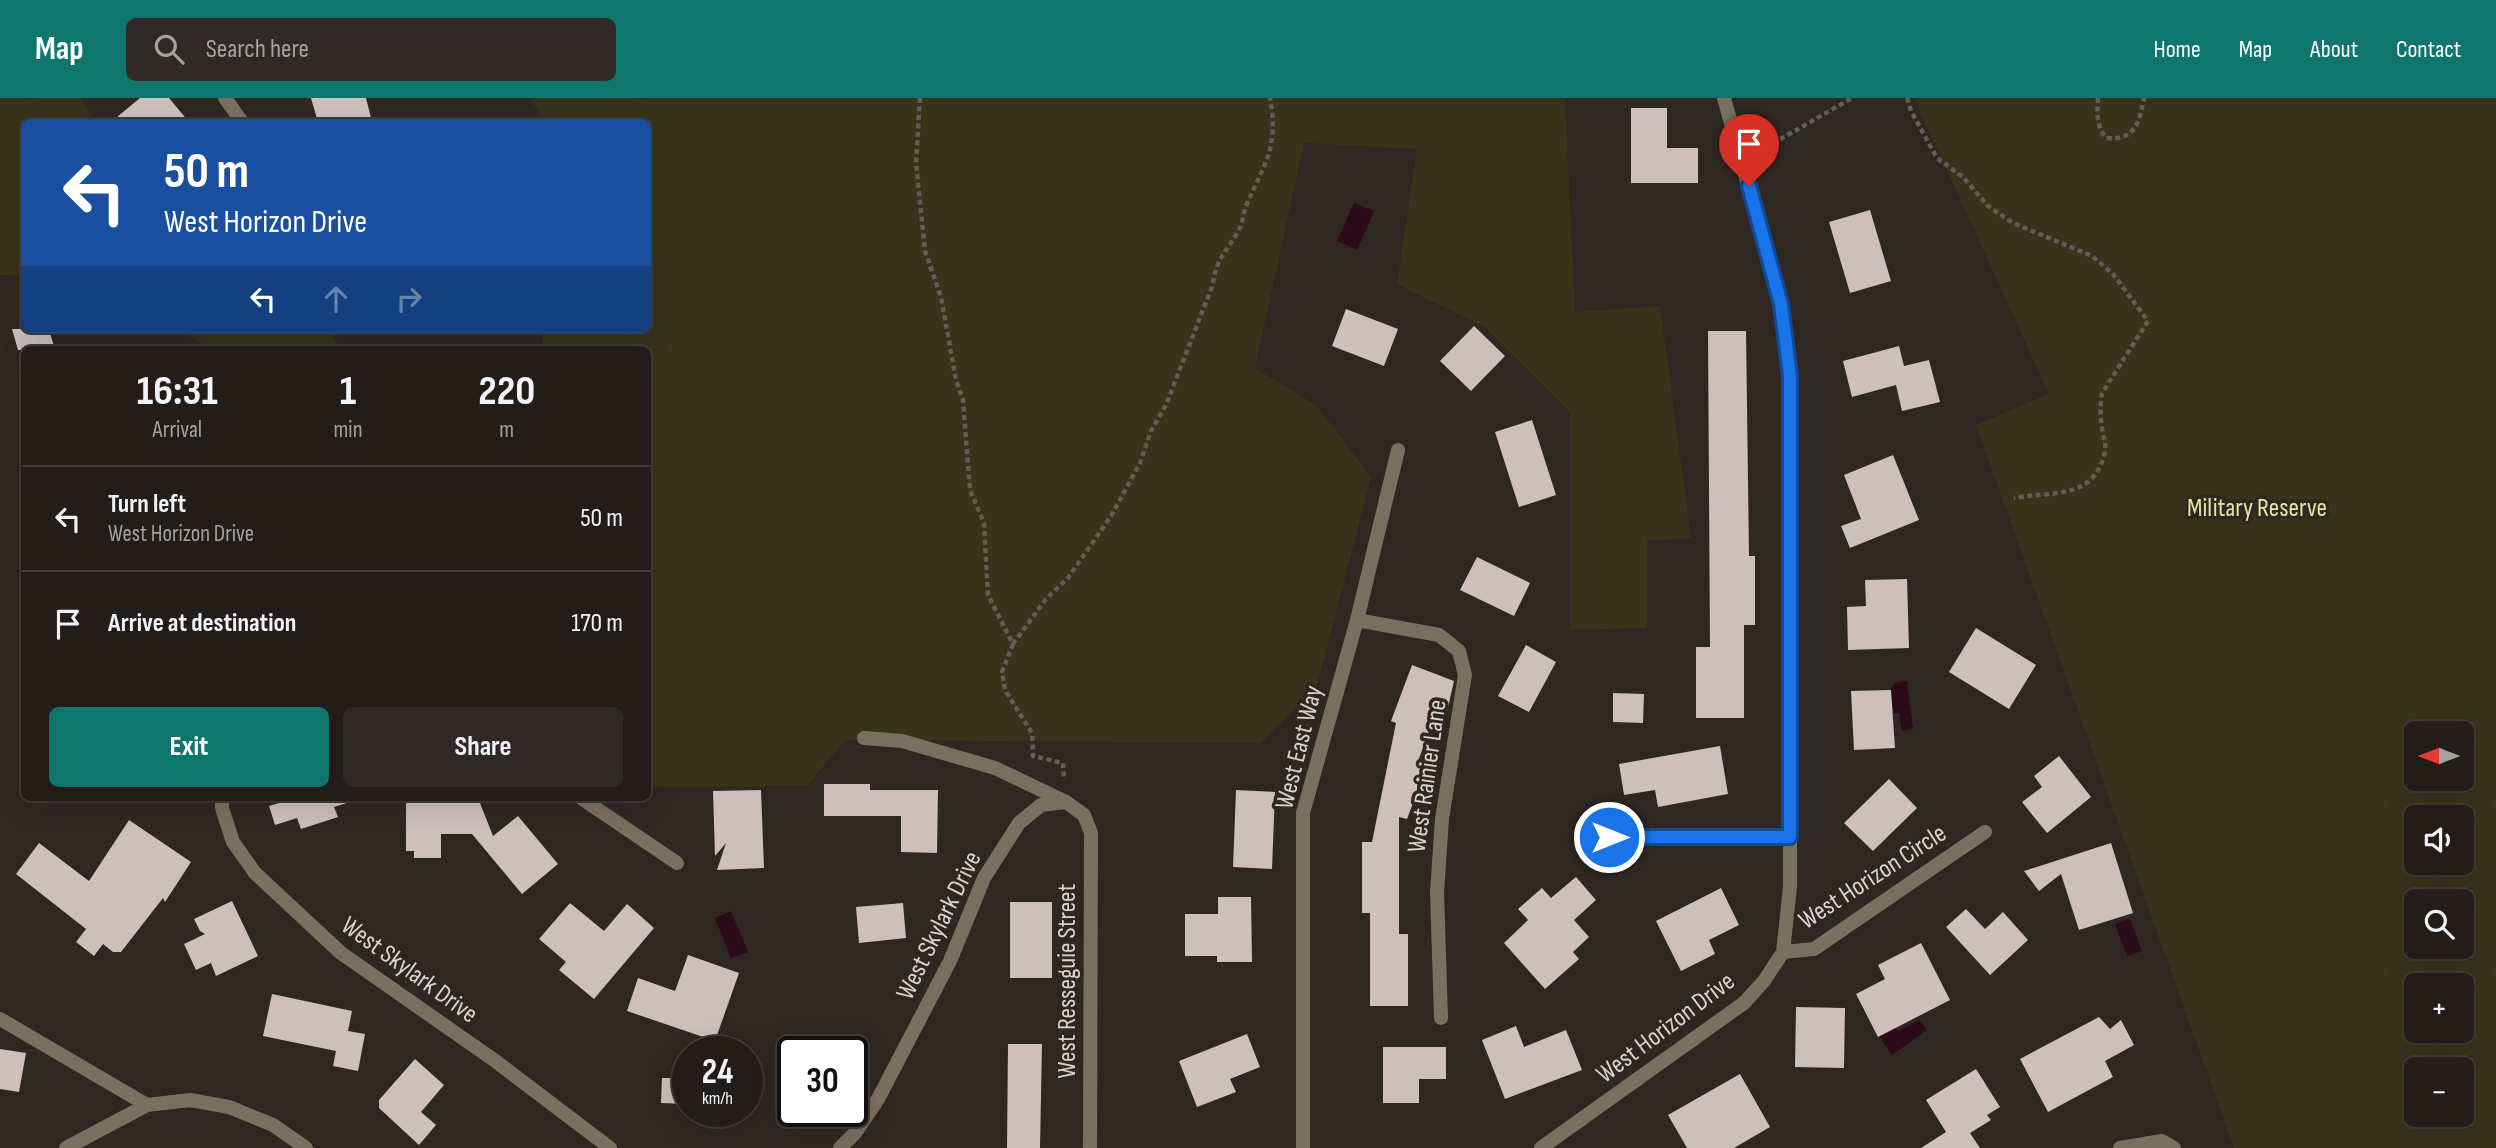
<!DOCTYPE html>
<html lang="en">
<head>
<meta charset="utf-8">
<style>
  body { margin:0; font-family:"Sofia Sans Condensed",sans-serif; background:#2f2a27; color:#f1f3f6; height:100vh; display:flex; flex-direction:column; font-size:26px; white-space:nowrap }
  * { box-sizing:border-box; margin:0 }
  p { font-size:23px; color:#a3a2a2 }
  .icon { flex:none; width:38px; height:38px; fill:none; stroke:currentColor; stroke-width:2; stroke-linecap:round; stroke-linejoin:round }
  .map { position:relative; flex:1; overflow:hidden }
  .details { position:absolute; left:21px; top:248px; width:630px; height:455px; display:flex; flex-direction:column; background:#231d1a; border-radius:10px; box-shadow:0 7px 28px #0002,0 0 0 2px #403b39 }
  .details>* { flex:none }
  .guide { position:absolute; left:21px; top:21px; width:630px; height:214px; border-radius:10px; box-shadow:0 7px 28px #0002,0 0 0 2px #403b39; background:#1a4fa0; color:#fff; overflow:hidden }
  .needle { width:46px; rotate:270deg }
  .buttons { position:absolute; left:2404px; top:623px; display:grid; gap:14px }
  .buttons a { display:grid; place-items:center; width:70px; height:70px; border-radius:10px; background:#231d1a; box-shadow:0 7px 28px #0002,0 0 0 2px #403b39; font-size:35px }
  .speed { position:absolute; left:672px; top:938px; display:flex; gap:14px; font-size:35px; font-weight:700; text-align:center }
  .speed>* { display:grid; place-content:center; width:91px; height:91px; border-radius:50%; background:#231d1a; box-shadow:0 7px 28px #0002,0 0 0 2px #403b39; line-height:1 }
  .speed small { font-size:18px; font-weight:400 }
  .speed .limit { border:4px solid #111; border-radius:10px; background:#fff; color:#111 }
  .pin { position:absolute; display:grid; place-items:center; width:60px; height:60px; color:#fff; margin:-72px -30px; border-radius:50% 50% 50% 0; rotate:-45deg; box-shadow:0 0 7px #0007 }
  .pin .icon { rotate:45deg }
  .me { position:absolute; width:77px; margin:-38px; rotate:90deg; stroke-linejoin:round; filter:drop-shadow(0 0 5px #0008) }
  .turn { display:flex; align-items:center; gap:24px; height:147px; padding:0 28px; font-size:32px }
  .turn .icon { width:91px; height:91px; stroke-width:2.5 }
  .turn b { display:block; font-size:49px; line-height:60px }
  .lanes { display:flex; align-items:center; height:66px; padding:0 28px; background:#0003; justify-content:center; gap:35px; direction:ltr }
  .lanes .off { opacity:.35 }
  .eta { display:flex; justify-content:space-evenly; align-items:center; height:119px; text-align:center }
  .eta b { font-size:42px; font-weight:700; line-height:49px }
  .action { display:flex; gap:14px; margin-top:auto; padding:14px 28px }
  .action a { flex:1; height:80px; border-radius:10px; background:#0f766e; color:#fff; font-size:28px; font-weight:700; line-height:80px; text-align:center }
  .action a+a { background:#2f2a27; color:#f1f3f6 }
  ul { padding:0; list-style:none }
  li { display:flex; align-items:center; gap:21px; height:105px; padding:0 28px; border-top:2px solid #403b39 }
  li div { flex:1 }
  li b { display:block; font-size:26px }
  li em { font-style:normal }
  header { display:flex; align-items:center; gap:42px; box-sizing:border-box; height:98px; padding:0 35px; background:#0f766e; color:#fff }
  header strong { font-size:33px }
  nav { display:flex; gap:38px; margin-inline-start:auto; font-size:24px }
  .search { width:490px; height:63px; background:#2f2a27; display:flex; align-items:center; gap:18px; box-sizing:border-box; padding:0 24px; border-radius:10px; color:#a3a2a2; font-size:26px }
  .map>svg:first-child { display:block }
</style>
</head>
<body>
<header>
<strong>Map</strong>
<div class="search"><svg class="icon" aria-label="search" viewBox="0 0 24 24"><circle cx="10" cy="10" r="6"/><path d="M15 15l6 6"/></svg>Search here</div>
<nav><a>Home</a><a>Map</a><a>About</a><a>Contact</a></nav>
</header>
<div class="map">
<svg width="2496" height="1050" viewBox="0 0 2496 1050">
  <rect width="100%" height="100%" fill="#2f2722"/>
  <path fill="#36341a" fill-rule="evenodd" d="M0,0H81L96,24H24V177H0Z
    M530,0H1565L1575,214L1660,208L1691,440L1647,443V530L1570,532V314L1486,230L1397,186L1417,51L1304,45L1255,270L1316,307L1371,379L1316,592L1260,645L845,642L807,688L648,689V252H541L544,231H648V24H545Z
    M1914,0H2496V1050H2234L1976,327L2049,296ZM2417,635H2462V681H2417ZM2417,719H2462V765H2417ZM2462,803V849H2417V803ZM2462,887V933H2417V887ZM2417,971H2462V1017H2417Z
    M178,231H331L340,252H212Z"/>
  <path fill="#2d0a19" d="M1354,105L1374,113L1357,152L1337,143Z
    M1907,583L1913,631L1902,633L1899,615H1894L1890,592L1895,585Z
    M731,813L748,854L731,860L715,820Z
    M2130,821L2142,853L2127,858L2115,826Z
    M1920,922L1927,932L1892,957L1879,938L1894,927L1898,933Z"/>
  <path fill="#ccbfbe" d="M140,0H169L189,24H111Z
    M311,0H366L371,20L352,24H318Z
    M1631,10H1667V50H1698V85H1631Z
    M1870,112L1891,183L1850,195L1829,124Z
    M1346,211L1398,231L1384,268L1332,248Z
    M1474,228L1505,258L1471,293L1440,263Z
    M12,231H49L55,252H18Z
    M1708,233H1746L1749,458H1755V527H1744V620H1696V549H1710Z
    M1899,248L1904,268L1929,262L1940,304L1902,313L1896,287L1852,299L1843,263Z
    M1532,322L1556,397L1519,409L1495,334Z
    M1893,357L1919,422L1850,450L1841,428L1861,421L1844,377Z
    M1477,459L1530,485L1514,518L1460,492Z
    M1907,481L1909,550L1848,552L1847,509L1866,508L1865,482Z
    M1976,530L2036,567L2009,611L1949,574Z
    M1526,547L1556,564L1529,614L1498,598Z
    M1412,567L1454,583L1446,618L1436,614L1417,666L1427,668L1407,721L1399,719V836H1408V908H1370V815H1362V744H1372L1396,625L1391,623Z
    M1891,592L1895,650L1854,652L1851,593Z
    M1613,595L1644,596L1643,625L1613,624Z
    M1720,648L1728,696L1658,709L1655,692L1624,697L1619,666Z
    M2059,658L2091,699L2047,735L2022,704L2042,689L2034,678Z
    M1889,681L1917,710L1873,753L1844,725Z
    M824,686H870V692H938L937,755L901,754V718H824Z
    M761,692L764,770L717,772L726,745L715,758L713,693Z
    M1236,692L1275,694L1272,771L1233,769Z
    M278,700H346L347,705L334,709L338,719L301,731L297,720L275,727L269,708L279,705Z
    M406,700H478L493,738L518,718L558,766L522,796L472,736H441V760H414V753H406Z
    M129,722L191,764L165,804L163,800L121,854H113L103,846L94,858L76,844L86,831L16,776L39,745L89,783Z
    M2111,745L2133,815L2079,832L2061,776L2039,793L2024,773Z
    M1576,779L1596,802L1574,822L1589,839L1573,854L1579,861L1545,891L1504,845L1528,822L1518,811L1542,790L1551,800Z
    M1721,790L1739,827L1709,842L1715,856L1681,873L1656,823Z
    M1218,799H1251L1252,864H1217V858H1185V816H1218Z
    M232,803L258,858L216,878L211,865L196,872L184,846L205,836L200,833L194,821Z
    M1010,804H1052V880H1010Z
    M570,805L604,833L627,806L654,830L594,901L559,872L566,864L539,841Z
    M903,805L906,840L859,845L856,809Z
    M1966,811L1985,831L2003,814L2028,842L1990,877L1946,829Z
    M1921,845L1950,902L1878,939L1856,896L1885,881L1878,867Z
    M688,857L739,875L715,943L627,913L638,880L675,893Z
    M272,896L352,913L348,933L365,936L358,973L333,968L336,953L263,938Z
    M1796,909L1845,910L1844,970L1795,969Z
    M2099,919L2110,931L2121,922L2134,947L2105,963L2113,979L2048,1014L2020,961Z
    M1516,928L1524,949L1566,932L1582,972L1505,1001L1482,942Z
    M1247,936L1260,969L1230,981L1236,994L1197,1009L1179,963Z
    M1008,946H1042L1040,1050H1007Z
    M1383,949H1446V981H1419V1005H1383Z
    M0,951L26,955L19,994L0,991Z
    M415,961L444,987L421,1014L436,1027L419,1047L379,1010V1002Z
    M1976,971L2000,1009L1987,1017L1991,1022L1970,1035L1980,1050H1921L1946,1034L1926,1002Z
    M1740,976L1770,1029L1734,1050H1687L1668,1017Z
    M662,980H688V1006L661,1005Z"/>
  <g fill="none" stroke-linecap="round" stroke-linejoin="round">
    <path stroke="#645d58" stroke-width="4.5" stroke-dasharray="5 3.5" stroke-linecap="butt" d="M920,0L916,65L925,153L941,199L956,282L963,302L970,392L984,425L988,497L1013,546L1002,574L1005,592L1032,635L1033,658L1063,665L1064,682
      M1907,0L1911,13L1937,60L1963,79L1988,108L2013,125L2092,158L2113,176L2148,223L2102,295C2099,311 2101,329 2105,344C2106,351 2104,360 2101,366C2088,401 2044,394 2014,400
      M2098,0C2097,14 2096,28 2106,40C2136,43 2139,24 2144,0
      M1758,54L1852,0
      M1013,546L1046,501L1068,480L1111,418L1140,365L1151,333L1166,307L1213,186C1216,160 1227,154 1238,133C1243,126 1243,116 1246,108C1265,64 1279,50 1270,0"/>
    <path stroke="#7a7060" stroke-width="14" d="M864,640L902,643L995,670L1066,704"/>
    <path stroke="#7a7060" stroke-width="14" d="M225,0L242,24
      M1357,522L1439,537L1459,553L1465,577L1442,721L1437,794L1441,920
      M222,700V710L233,744L255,775L341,855L494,962L610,1050
      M581,700L677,765
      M1609,739H1790
      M1783,854L1814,851L1985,734
      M0,921L147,1007
      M66,1050L147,1007L190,1002L229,1009L273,1027L306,1050
      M840,1050L855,1035L878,1001L950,863L984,780L1019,725L1041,707L1066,704L1084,717L1091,735L1090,1050
      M1303,1050V715L1357,522L1398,352
      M1541,1050L1744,905L1764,883L1783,854L1790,789V277L1781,206L1724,0
      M2120,1050L2162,1043L2174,1050"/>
  </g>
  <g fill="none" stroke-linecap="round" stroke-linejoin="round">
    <g stroke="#114b97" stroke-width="18">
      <path id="route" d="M1609,739H1790V278L1781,206L1749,88"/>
    </g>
    <use href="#route" stroke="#1a73e8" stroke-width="12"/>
  </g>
  <g text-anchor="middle" stroke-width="7" stroke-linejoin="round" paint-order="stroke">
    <g font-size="26" fill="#e6e39e" stroke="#2f2722">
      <text x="2257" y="418">Military Reserve</text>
    </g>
    <g font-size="26" fill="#d9d3d0" stroke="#2f2722">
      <text transform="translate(1298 649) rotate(-76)" y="9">West East Way</text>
      <text transform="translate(1426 678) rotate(-82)" y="9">West Rainier Lane</text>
      <text transform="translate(1872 778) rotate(-33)" y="9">West Horizon Circle</text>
      <text transform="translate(938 827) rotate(-64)" y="9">West Skylark Drive</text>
      <text transform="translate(410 871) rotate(36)" y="9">West Skylark Drive</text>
      <text transform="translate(1066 883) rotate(-90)" y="9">West Resseguie Street</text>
      <text transform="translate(1665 929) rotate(-37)" y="9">West Horizon Drive</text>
    </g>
  </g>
</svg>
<div class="buttons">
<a><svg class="needle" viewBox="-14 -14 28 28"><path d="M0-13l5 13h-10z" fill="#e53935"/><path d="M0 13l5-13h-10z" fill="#a3a2a2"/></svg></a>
<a><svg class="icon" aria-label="sound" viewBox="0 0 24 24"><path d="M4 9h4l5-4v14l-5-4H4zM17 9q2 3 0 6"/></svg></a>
<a><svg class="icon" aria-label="search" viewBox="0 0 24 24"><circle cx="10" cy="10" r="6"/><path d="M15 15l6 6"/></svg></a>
<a>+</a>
<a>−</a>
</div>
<div class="speed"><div>24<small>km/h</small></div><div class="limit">30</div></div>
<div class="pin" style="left:1749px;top:88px;background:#d93025"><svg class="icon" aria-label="arrive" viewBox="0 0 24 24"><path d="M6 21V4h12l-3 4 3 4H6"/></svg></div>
<svg class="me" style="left:1609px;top:739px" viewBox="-20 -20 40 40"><circle r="17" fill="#1a73e8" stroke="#fff" stroke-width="3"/><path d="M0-11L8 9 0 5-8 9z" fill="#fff"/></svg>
<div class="guide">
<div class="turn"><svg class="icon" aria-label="left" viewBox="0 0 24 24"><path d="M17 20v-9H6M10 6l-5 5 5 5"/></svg><div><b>50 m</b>West Horizon Drive</div></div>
<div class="lanes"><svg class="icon" aria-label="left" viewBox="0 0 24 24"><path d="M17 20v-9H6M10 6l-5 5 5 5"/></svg><svg class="icon off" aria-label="ahead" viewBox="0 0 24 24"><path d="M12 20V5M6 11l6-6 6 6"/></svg><svg class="icon off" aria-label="right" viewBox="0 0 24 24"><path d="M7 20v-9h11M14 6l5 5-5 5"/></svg></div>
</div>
<section class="details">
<div class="eta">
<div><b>16:31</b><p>Arrival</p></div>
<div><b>1</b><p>min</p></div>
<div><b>220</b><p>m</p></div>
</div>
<ul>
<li><svg class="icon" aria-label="left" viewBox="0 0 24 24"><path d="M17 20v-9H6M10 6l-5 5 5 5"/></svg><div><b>Turn left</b><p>West Horizon Drive</p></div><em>50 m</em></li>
<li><svg class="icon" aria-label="arrive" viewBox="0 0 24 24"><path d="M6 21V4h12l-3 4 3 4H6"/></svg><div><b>Arrive at destination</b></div><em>170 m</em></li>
</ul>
<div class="action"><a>Exit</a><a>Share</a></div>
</section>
</div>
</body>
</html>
